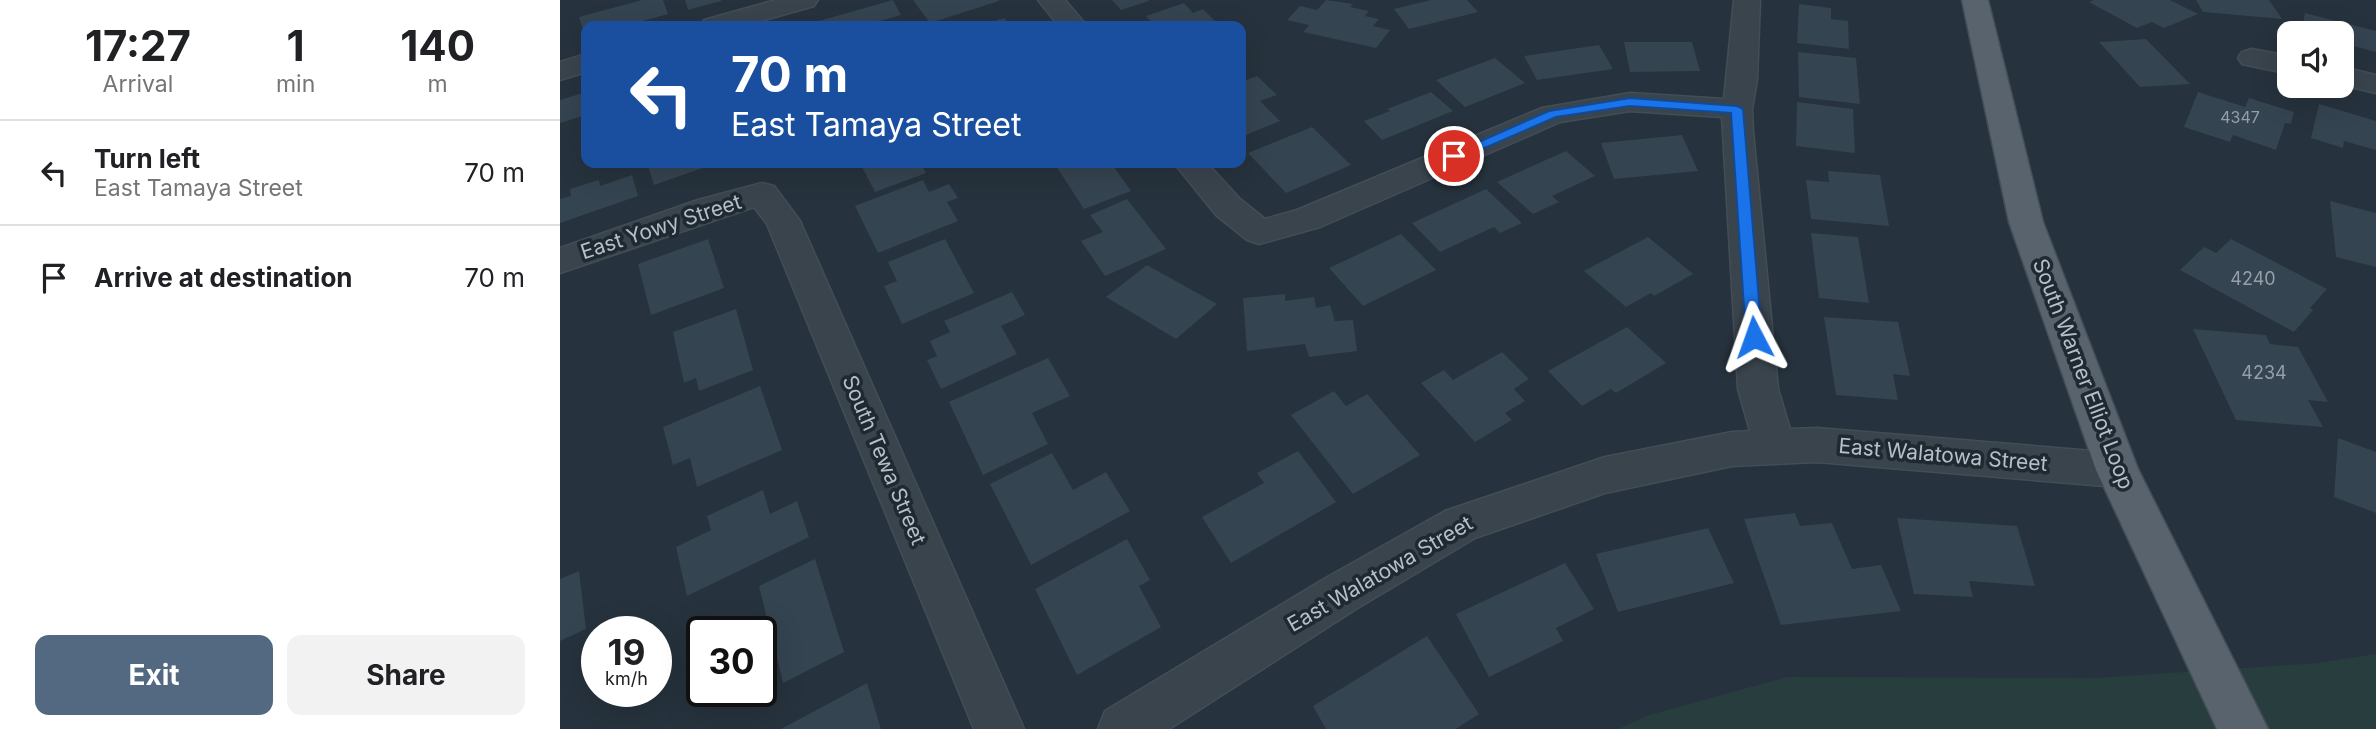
<!DOCTYPE html>
<html lang="en">
<head>
<meta charset="utf-8">
<style>
  body { margin:0; font-family:Inter,sans-serif; background:#f2f2f2; color:#202124; height:100vh; display:flex; flex-direction:column; font-size:26px; white-space:nowrap }
  * { box-sizing:border-box; margin:0 }
  p { font-size:23px; color:#757577 }
  .icon { flex:none; width:38px; height:38px; fill:none; stroke:currentColor; stroke-width:2; stroke-linecap:round; stroke-linejoin:round }
  .map { position:relative; flex:1; overflow:hidden }
  .drawer { display:flex; flex-direction:column; background:#fff; width:560px }
  .drawer>* { flex:none }
  .banner { position:absolute; left:21px; top:21px; width:665px; height:147px; border-radius:14px; box-shadow:0 7px 28px #0002; background:#1a4fa0; color:#fff; overflow:hidden }
  .tools { position:absolute; left:1717px; top:21px; display:grid; gap:14px }
  .tools a { display:grid; place-items:center; width:77px; height:77px; border-radius:14px; background:#fff; box-shadow:0 7px 28px #0002; font-size:35px }
  .speed { position:absolute; left:21px; top:616px; display:flex; gap:14px; font-size:35px; font-weight:700; text-align:center }
  .speed>* { display:grid; place-content:center; width:91px; height:91px; border-radius:50%; background:#fff; box-shadow:0 7px 28px #0002; line-height:1 }
  .speed small { font-size:18px; font-weight:400 }
  .speed .limit { border:4px solid #111; border-radius:10px; background:#fff; color:#111 }
  .pin { position:absolute; display:grid; place-items:center; width:60px; height:60px; color:#fff; margin:-30px; border:4px solid #fff; border-radius:50%; box-shadow:0 2px 7px #0007 }
  .me { position:absolute; width:77px; margin:-38px; rotate:356deg; stroke-linejoin:round; filter:drop-shadow(0 0 5px #0008) }
  .turn { display:flex; align-items:center; gap:24px; height:147px; padding:0 35px; font-size:32px }
  .turn .icon { width:91px; height:91px; stroke-width:2.5 }
  .turn b { display:block; font-size:49px; line-height:60px }
  .eta { display:flex; justify-content:space-evenly; align-items:center; height:119px; text-align:center }
  .eta b { font-size:42px; font-weight:700; line-height:49px }
  .action { display:flex; gap:14px; margin-top:auto; padding:14px 35px }
  .action a { flex:1; height:80px; border-radius:14px; background:#536981; color:#fff; font-size:28px; font-weight:700; line-height:80px; text-align:center }
  .action a+a { background:#f2f2f2; color:#202124 }
  ul { padding:0; list-style:none }
  li { display:flex; align-items:center; gap:21px; height:105px; padding:0 35px; border-top:2px solid #e0e0e0 }
  li div { flex:1 }
  li b { display:block; font-size:26px }
  li em { font-style:normal }
  main { display:flex; flex:1; min-height:0 }
  .map>svg:first-child { display:block }
</style>
</head>
<body>
<main>
<section class="drawer">
<div class="eta">
<div><b>17:27</b><p>Arrival</p></div>
<div><b>1</b><p>min</p></div>
<div><b>140</b><p>m</p></div>
</div>
<ul>
<li><svg class="icon" aria-label="left" viewBox="0 0 24 24"><path d="M17 20v-9H6M10 6l-5 5 5 5"/></svg><div><b>Turn left</b><p>East Tamaya Street</p></div><em>70 m</em></li>
<li><svg class="icon" aria-label="arrive" viewBox="0 0 24 24"><path d="M6 21V4h12l-3 4 3 4H6"/></svg><div><b>Arrive at destination</b></div><em>70 m</em></li>
</ul>
<div class="action"><a>Exit</a><a>Share</a></div>
</section>
<div class="map">
<svg width="1816" height="729" viewBox="0 0 1816 729">
  <rect width="100%" height="100%" fill="#26323d"/>
  <path fill="#283e3e" d="M1816,654V729H1058L1089,715L1227,677L1534,678L1758,663Z"/>
  <path fill="#354451" d="M82,0H103L108,14L65,26H26V38L19,17Z
    M125,0H161V1L128,10Z
    M333,0L341,15L302,26H261L259,21Z
    M353,0H439V1L370,23Z
    M552,0H589V1L561,10Z
    M766,0L793,4L790,7L809,11L805,16L819,19L813,26L830,30L816,48L743,32L749,25L727,20L740,6L757,10Z
    M871,0H907L918,12L849,29L834,9Z
    M1534,0H1610L1638,14L1604,28L1592,22L1577,28L1529,2Z
    M1636,0H1709L1722,19L1643,12Z
    M624,3L633,13L643,9L657,23L647,26H595L586,16Z
    M1239,4L1271,8V19L1288,21L1289,49L1237,43Z
    M1745,13L1816,31V52L1782,43V33H1741Z
    M444,18L451,26H420Z
    M1586,39L1630,84L1580,87L1539,42Z
    M1064,42H1132L1140,71L1070,72Z
    M1039,45L1053,69L977,80L964,56Z
    M1238,52L1296,58L1300,104L1239,97Z
    M935,58L965,83L905,107L876,80Z
    M697,76L717,95L700,101L720,121L681,137V82Z
    M26,92V115L0,123V100Z
    M871,92L893,111L822,140L804,121L830,111L827,109Z
    M1638,92L1685,107L1689,98L1734,112L1731,124L1725,123L1716,150L1673,135L1670,142L1624,127Z
    M1237,102L1293,109L1295,153L1236,146Z
    M1759,104L1816,121V150L1784,141L1783,148L1751,138Z
    M752,127L791,165L726,193L688,153Z
    M1122,135L1138,171L1054,179L1041,143Z
    M1006,151L1035,176L992,196L999,202L973,214L937,182Z
    M87,163H157L94,185Z
    M300,163H360L366,173L315,192Z
    M494,163H551L571,191L524,209Z
    M1268,171L1320,175L1329,226L1251,219L1246,180L1269,182Z
    M72,175L78,196L0,223V199L11,196L10,189L39,180L40,186Z
    M363,180L369,192L389,184L398,198L387,202L398,221L318,253L295,206Z
    M926,189L962,223L940,233L934,227L880,252L852,223Z
    M567,199L606,249L545,276L521,241L543,232L530,215Z
    M1770,201L1816,213V267L1776,257Z
    M1251,233L1298,237L1309,303L1259,298Z
    M841,234L876,270L803,306L769,268Z
    M1088,237L1133,274L1094,296L1091,293L1066,307L1024,271Z
    M148,239L164,288L91,315L78,264Z
    M385,239L414,293L342,324L324,286L337,281L328,262Z
    M1671,239L1767,289L1750,308L1753,310L1734,332L1620,270L1644,247L1656,253Z
    M587,265L657,304L616,339L546,297Z
    M452,292L465,315L441,326L457,354L381,389L367,360L377,356L370,341L390,332L384,321Z
    M725,294V301L754,297L756,308L770,305L775,321L793,320L797,351L749,357L745,344L687,351L683,298Z
    M176,309L193,370L139,391L136,378L124,383L113,332Z
    M1264,317L1338,322L1350,376L1333,374L1338,400L1276,395Z
    M1067,327L1106,363L1056,393L1051,389L1022,406L988,371Z
    M1633,329L1706,335L1710,344L1738,347L1768,402L1748,400L1763,427L1676,420Z
    M942,352L969,379L954,389L965,401L945,413L952,420L915,442L861,383L884,370L893,380Z
    M488,358L510,396L472,413L488,444L423,475L389,402Z
    M200,386L222,450L137,487L130,458L113,465L103,427Z
    M774,391L786,406L807,394L860,455L793,494L731,415Z
    M1778,438L1816,452V513L1774,497Z
    M738,451L776,502L671,563L642,517L704,483L697,473Z
    M492,453L513,490L546,472L570,511L471,565L430,484Z
    M203,490L210,514L237,501L249,537L127,596L116,547L151,530L147,516Z
    M1235,513L1240,526L1272,523L1292,569L1321,565L1341,611L1221,625L1184,519Z
    M1337,518L1457,526L1475,586L1409,581L1413,597L1354,594Z
    M1148,528L1174,583L1058,612L1036,554Z
    M567,539L590,580L579,586L601,627L517,675L475,589Z
    M255,559L284,652L223,683L215,649L201,656V632L195,630L208,623L199,586Z
    M1005,563L1034,609L996,628L1003,641L929,677L896,614Z
    M19,571L26,629L0,641V579Z
    M867,636L919,714L896,729H766L753,706Z
    M307,683L321,729H221Z"/>
  <g fill="none" stroke-linecap="round" stroke-linejoin="round">
    <g stroke="#434d56" stroke-width="3">
      <path id="minor" d="M216,0H258L254,6L183,26H140L144,20Z
        M478,0H505L527,26H499Z
        M1174,0H1200L1197,80L1192,109L1193,131L1218,389L1230,429L1257,428L1557,453L1572,458L1578,470L1572,482L1557,487L1257,462L1172,466L1045,493L915,538L796,609L609,729H538L545,711L764,579L885,511L1045,457L1172,432L1190,431L1178,389L1162,117L1070,111L1000,122L760,227L699,244L687,240L656,215L614,163H647L680,199L705,219L737,210L982,108L1070,93L1164,99Z
        M1692,49L1729,56V74L1682,64L1678,58L1682,52Z
        M26,54V72L0,80V62Z
        M1782,67L1816,75V93L1782,85Z
        M202,183L214,186L240,221L464,729H414L207,224L194,207L0,273V248L138,200Z"/>
    </g>
    <g stroke="#434d56" stroke-width="3">
      <path id="major" d="M1402,0H1428L1483,222L1578,469L1708,729H1657L1536,470L1449,222Z"/>
    </g>
    <use href="#minor" fill="#3a444d" fill-rule="evenodd"/>
    <use href="#major" fill="#58636d" fill-rule="evenodd"/>
  </g>
  <path fill="#1a73e8" stroke="#114b97" stroke-width="2" d="M1070,98L1177,106L1183,109L1202,337L1199,341H1188L1186,337L1171,113L1070,106L996,117L899,159H889L887,156L989,111Z"/>
  <g text-anchor="middle" stroke-width="7" stroke-linejoin="round" paint-order="stroke">
    <g font-size="16" fill="#949fa9">
      <text x="1680" y="123">4347</text>
    </g>
    <g font-size="18" fill="#949fa9">
      <text x="1693" y="285">4240</text>
      <text x="1704" y="379">4234</text>
    </g>
    <g font-size="21" fill="#b6bfc8" stroke="#1f2932">
      <text transform="translate(101 227) rotate(-18)" y="7">East Yowy Street</text>
      <text transform="translate(1523 374) rotate(69)" y="7">South Warner Elliot Loop</text>
      <text transform="translate(1383 455) rotate(5)" y="7">East Walatowa Street</text>
      <text transform="translate(324 460) rotate(67)" y="7">South Tewa Street</text>
      <text transform="translate(820 574) rotate(-30)" y="7">East Walatowa Street</text>
    </g>
  </g>
</svg>
<div class="tools">
<a><svg class="icon" aria-label="sound" viewBox="0 0 24 24"><path d="M4 9h4l5-4v14l-5-4H4zM17 9q2 3 0 6"/></svg></a>
</div>
<div class="speed"><div>19<small>km/h</small></div><div class="limit">30</div></div>
<div class="pin" style="left:894px;top:156px;background:#d93025"><svg class="icon" aria-label="arrive" viewBox="0 0 24 24"><path d="M6 21V4h12l-3 4 3 4H6"/></svg></div>
<svg class="me" style="left:1194px;top:337px" viewBox="-20 -20 40 40"><path d="M0-17L14 15 0 8-14 15z" fill="#1a73e8" stroke="#fff" stroke-width="4"/></svg>
<div class="banner">
<div class="turn"><svg class="icon" aria-label="left" viewBox="0 0 24 24"><path d="M17 20v-9H6M10 6l-5 5 5 5"/></svg><div><b>70 m</b>East Tamaya Street</div></div>
</div>
</div>
</main>
</body>
</html>
